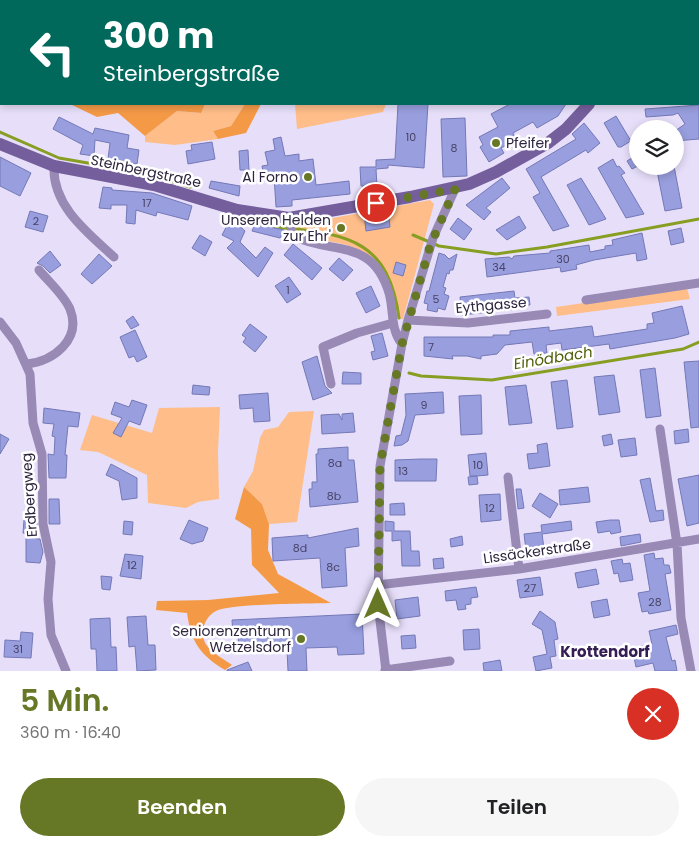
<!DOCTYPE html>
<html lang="de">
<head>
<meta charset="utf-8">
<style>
  body { margin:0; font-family:Poppins,sans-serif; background:#f6f6f6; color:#202124; height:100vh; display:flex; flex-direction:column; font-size:19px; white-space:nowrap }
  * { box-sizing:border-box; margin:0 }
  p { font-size:16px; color:#757577 }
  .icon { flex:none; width:28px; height:28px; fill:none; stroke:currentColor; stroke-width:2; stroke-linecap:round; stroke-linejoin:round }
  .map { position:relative; height:671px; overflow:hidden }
  .sheet { display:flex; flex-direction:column; background:#fff; flex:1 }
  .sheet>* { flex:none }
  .banner { position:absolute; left:0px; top:0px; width:700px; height:105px; box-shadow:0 2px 8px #0003; background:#00695c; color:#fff; overflow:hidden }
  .buttons { position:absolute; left:629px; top:120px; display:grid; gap:10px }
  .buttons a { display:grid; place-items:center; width:55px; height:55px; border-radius:50%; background:#fff; box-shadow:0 2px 8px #0003; font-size:25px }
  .pin { position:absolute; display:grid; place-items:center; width:42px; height:42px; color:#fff; margin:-21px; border:2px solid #fff; border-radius:50%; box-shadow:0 1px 5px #0007 }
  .me { position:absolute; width:55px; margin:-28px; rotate:0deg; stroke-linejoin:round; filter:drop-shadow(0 0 4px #0008) }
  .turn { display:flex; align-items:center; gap:18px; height:105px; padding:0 20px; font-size:22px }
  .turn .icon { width:65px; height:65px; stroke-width:2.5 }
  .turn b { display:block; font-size:35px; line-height:42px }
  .round { display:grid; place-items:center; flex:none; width:52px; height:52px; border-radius:26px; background:#f6f6f6 }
  .head { display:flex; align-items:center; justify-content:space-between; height:85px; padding:0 20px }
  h1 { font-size:30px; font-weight:600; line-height:38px; color:#667725 }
  .button { display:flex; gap:10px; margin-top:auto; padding:10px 20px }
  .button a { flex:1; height:58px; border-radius:30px; background:#667725; color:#fff; font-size:20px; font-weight:600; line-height:58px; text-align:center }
  .button a+a { background:#f6f6f6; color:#202124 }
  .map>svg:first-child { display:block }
</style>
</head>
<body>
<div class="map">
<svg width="699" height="671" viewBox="0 0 699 671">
  <rect width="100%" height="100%" fill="#e7dffa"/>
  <path fill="#febd89" d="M205,104H245L231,126L213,131L218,139L175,145L145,142V136L177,111L200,113Z
    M295,104H386L383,112L297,129Z
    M430,200L434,204L403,319H396L394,299L362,251C343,241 319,242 298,233L295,225Z
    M687,288L690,299L557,316L556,307Z
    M220,407L218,452L219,499L198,502L186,508L148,503L147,475L98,452L80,450L92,415L152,433L159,408Z
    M314,411L297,522L269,524L262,504L244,487L253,471L260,438L264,430L278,427L289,412Z"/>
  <path fill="#f49a47" d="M70,104H205L201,113L177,111L145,136L118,113L97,117Z
    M245,104H261L246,133L218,139L213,131L231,126Z
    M244,487L262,504L269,524L268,550L278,574L331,603C307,604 234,603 216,611C202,618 198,639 210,649C216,655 225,660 232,665L225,670C200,655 191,642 187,613L156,610L157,601L208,600L279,593L252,565L251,529L235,519Z"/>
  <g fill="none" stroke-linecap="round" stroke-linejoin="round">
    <path stroke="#879e22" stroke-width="3" d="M0,132L59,158L105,166
      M135,170L190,187
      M232,216C249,221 267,227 284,228C351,234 389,243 399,318
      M413,235L439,246L496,254L547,247L699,219
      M409,373L421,376L492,380L683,349L699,342"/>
  </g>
  <path fill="#989ede" stroke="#7478b6" d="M398,104H428L424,168L388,165V168L376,169L377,186H361L360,167H376V160L395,159Z
    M510,104H566L558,116L537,128L533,122L513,133L516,140L501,148L504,153L489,162L480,147L483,145L479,137L498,127L491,114Z
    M699,105V139L675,141V131L685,124L678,113L673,115L646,117L645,109Z
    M616,116L631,141L621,147H618L604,123Z
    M59,117L93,134L95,128L129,135L127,148L139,150L137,164L108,159L110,143L95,140L94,156L80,154L83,145L53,129Z
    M465,118L467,176L443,177L441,119Z
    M584,123L600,143L588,153L586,150L541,177L569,226L553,231L533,197L540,193L526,169L576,139L572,134Z
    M281,137L285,156L299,154V161L313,159L316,185L349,181L350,194L292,200V206L276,207L274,176L264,178L262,166L268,165L265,152L275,150L273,139Z
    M212,142L215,159L188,164L186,151L192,150L191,145Z
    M248,150L249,170H240L239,151Z
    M638,154V166L632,169L627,161Z
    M0,157L31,173L20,196L0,186Z
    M613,159L617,167L619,166L625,173L621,175L644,214L626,218L598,168Z
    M656,166H674L682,208L665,211Z
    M502,178L510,188L486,208L491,212L484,220L466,205Z
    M581,178L606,219L589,225L567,185Z
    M211,181L240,186L239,196L209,188Z
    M103,187L112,188V190L152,193L192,206L188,220L157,212L156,216L136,210L135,224L126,223L127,205H111V209L99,208Z
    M388,209L390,227L366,231L364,213Z
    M30,211L48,216L43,232L25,227Z
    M519,216L526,228L507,240L496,230Z
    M231,218L245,231L240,242L256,258L265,247L273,253L258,277L227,248L234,241L222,235Z
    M458,218L472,229L464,240L450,229Z
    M255,224L284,230L280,238L252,231Z
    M681,228L684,242L671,245L668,231Z
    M642,233L647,259L637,261L636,253L594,260L576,265L577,269L561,272L560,267L487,277L485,259L509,257L512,259L514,256L550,253V251L589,245L590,252L605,249V246L613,245L612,240Z
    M200,235L212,242L205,256L192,248Z
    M293,244L322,268L312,280L284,255Z
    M50,251L61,265L50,273L43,266L37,263Z
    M439,253L445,255L449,259L457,254L453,270H450L449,274L447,273L443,287L446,288L444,294L449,296L445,310L438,308L437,312L427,310L428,304L424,303L427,291H429Z
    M99,254L112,266L92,284L81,274Z
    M339,258L353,270L343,281L329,269Z
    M396,262L406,265L403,276L393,273Z
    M289,277L301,294L287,303L275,286Z
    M371,286L380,306L366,313L356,293Z
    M514,291L515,298L529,297L530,305L516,306L517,309L462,315L460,297Z
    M682,306L689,334L675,338L610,349L609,344L562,350L561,343L546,345L547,353L534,354L532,342L505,345L497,354L481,356V359L467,356H452L453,359L424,356V337H493V335H510V331L549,327V331L592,326L594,337L647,329V324L654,323L652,313Z
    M133,316L139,325L131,329L126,321Z
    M250,324L267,337L255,352L243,342L246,338L242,335Z
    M135,330L147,357L137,362L134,356L129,358L120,337Z
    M382,333L388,356L373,360L371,352L375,351L371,336Z
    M317,356L325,386L332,393L313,400L302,362Z
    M699,361V427L691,428L684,362Z
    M655,368L661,416L646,418L640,370Z
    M343,372L361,373V384H342Z
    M614,375L620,412L599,415L594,377Z
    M567,380L573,427L557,429L551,382Z
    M193,385L210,387L209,395L192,394Z
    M526,385L532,423L509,425L505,387Z
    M443,392L444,413L415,415L408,441L402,445L394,446L396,436L401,435L406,415L405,394Z
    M268,393L270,421L254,422L253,408L240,409L239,395Z
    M481,395L482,434L461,435L459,396Z
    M132,400L147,405L140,425L129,421L121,437L113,433L122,418L111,414L115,402L129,407Z
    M44,408L80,413L78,427L68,426L65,455H67L66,478H49L48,454L54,455L55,437L52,436L54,424L43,423Z
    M353,413L355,432L322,434L321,415L339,414L342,420V414Z
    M688,429L689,442L675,444L674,431Z
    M0,434L9,439L0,454Z
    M611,434L613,444L604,446L602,436Z
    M635,438L637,455L621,457L618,440Z
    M547,443L550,466L529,469L527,454L538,453L537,445Z
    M348,447V460H354L358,502L310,507L309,489H312V482H317L316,454H318V449Z
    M486,453L488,475L477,476L478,484L469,485L468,477L477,476H470L468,455Z
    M421,459H437L436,481H395V460Z
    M111,464L137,478V498L122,500L119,481L106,475Z
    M699,475V523L687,526L678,479Z
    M650,478L656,511L663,510L664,520L650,522L640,480Z
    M588,487L590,502L560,505L559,490Z
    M516,489H521L524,508L518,509Z
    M540,493L558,504L550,518L532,506Z
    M500,494L501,520L481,522L479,495Z
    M49,499H59L60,524H49Z
    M404,503L405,515H390V504Z
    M24,520L37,521V539H40L43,552L40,563L26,562V534L23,533Z
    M189,520L208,528L203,541L192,544L180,539Z
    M610,520H619L621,532L611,534L610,531L598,533L596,522Z
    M124,521L133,522L132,535L123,534Z
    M385,521L394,522V531H410L411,551H419L420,566H402L401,540L392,541V531H385Z
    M571,521L572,530L542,534L544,548L526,550L524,534L542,532L541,525Z
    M358,528L359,546L345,548L347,586L322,588L320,558L273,561L272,538L308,535V538Z
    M640,534L641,542L621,546L620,537Z
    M462,536L463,545L451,547L450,539Z
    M654,553L655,559L663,558L664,565H669L671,573L665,574L671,610L649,614L648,611L642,612L638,593L650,591L644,555Z
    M125,554L143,556L141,579L120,576Z
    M443,558L444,568L434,569L433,559Z
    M622,559L623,564L630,563L633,580L620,582L618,573L614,574L611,561Z
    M596,569L599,584L578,588L575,573Z
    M101,576L112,577L110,590L102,589Z
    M540,577L543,595L520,598L517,580Z
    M476,587L478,597L471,598V604L465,605L466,609L458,610L456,600L446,601L445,591Z
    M418,597L420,616L397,619L395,600Z
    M607,599L610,615L594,618L591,602Z
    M540,611L555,622L558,639L554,640L556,656L550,657L552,668L536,671L533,657L547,654L542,630L532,624Z
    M362,614L364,654L338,655L337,647L306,648L307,671H288L287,649L291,648L239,650L238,635H233L232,620Z
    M146,616L148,645H155L156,670L137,671L135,646L129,647L127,617Z
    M110,618L111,647H116L117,671H97L96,649H91L90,619Z
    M676,625L678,634L666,637L672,661L675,660L677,671H655L653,663L636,667L632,648L652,644L649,631Z
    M479,629L480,649L464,650L463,630Z
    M21,632L33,633L31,658L4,657L5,640L20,641Z
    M415,635L416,648L402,649L401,636Z
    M500,660L502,671H484L483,663Z
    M248,662L252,671H227V670Z"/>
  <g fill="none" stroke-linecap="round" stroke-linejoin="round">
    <path stroke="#988ab5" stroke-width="9" d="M99,0L111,1
      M612,0L613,1
      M54,166C52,206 88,233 114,257
      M289,218L293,236C332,255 372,237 389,293C394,310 390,329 402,344
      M586,300L699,283
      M408,320L468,323L547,314
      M0,322L16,343L30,374L33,423L42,454L43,524L51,562L48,599L51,635L66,671
      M27,364C53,361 82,340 70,309C64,295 49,282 39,270
      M331,384L323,347L357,333L393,323
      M660,429L677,544L681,618L691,671
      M508,477L519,569
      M377,585L519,569L699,539
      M385,670L450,661
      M386,671L378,604L380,466L402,344L408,320L433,238L455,189"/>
    <path stroke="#755e9c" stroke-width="12" d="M0,8L1,9
      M0,40L1,41
      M0,144L54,166L154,185L237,210L289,218L410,197L469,184L496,172L548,143L566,129L589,104"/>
  </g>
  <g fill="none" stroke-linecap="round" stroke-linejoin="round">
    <path stroke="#667725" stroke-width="9" stroke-dasharray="0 16.2" d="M376,203L455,189L430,246L402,344L380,466L378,604"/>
  </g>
  <g fill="#667725" stroke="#fff" stroke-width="2">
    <circle cx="496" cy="143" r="5"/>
    <circle cx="308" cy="177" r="5"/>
    <circle cx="341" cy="228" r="5"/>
    <circle cx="301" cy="639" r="5"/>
  </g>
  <g text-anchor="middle" stroke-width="5" stroke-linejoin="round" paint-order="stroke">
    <g font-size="11" fill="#484266">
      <text x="411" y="141">10</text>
      <text x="454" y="152">8</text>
      <text x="147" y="207">17</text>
      <text x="36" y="225">2</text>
      <text x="563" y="263">30</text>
      <text x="499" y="271">34</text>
      <text x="288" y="294">1</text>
      <text x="436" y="303">5</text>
      <text x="431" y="351">7</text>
      <text x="424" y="409">9</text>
      <text x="335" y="467">8a</text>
      <text x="478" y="469">10</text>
      <text x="403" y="475">13</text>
      <text x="334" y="500">8b</text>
      <text x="490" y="512">12</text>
      <text x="300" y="552">8d</text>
      <text x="132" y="569">12</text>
      <text x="333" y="571">8c</text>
      <text x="530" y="592">27</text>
      <text x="655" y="606">28</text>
      <text x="18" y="653">31</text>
    </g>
    <g font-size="14" fill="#2d243e" stroke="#fff" text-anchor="end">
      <text x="506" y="148" text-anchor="start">Pfeifer</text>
      <text x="298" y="182">Al Forno</text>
      <text x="331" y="225">Unseren Helden<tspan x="331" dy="16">zur Ehr'</tspan></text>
      <text x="291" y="636">Seniorenzentrum<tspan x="291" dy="16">Wetzelsdorf</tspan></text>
    </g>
    <g font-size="14" fill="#2d243e" stroke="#fff">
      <text transform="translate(146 171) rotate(12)" y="5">Steinbergstraße</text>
      <text transform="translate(491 305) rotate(-5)" y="5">Eythgasse</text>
      <text transform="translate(29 495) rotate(-94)" y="5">Erdbergweg</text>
      <text transform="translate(537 551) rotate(-8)" y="5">Lissäckerstraße</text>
    </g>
    <g font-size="15" font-style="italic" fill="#505f09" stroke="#fff">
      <text transform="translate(553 358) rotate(-9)" y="5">Einödbach</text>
    </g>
    <g font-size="15" font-weight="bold" fill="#341e53" stroke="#fff">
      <text x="605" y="657">Krottendorf</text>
    </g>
  </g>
</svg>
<div class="buttons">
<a><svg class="icon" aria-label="layers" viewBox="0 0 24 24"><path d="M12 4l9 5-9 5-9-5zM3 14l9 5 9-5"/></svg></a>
</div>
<div class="pin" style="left:376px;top:203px;background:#d93025"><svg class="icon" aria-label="arrive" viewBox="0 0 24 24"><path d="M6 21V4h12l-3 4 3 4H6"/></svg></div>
<svg class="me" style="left:378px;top:604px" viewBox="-20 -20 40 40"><path d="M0-17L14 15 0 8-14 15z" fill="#667725" stroke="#fff" stroke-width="4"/></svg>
<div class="banner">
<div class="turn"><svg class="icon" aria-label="left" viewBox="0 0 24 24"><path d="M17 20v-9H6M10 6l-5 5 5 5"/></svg><div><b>300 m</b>Steinbergstraße</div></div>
</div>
</div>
<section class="sheet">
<div class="head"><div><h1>5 Min.</h1><p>360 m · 16:40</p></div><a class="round" style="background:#d93025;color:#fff"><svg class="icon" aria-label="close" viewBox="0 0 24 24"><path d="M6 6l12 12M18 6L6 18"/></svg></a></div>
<div class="button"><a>Beenden</a><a>Teilen</a></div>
</section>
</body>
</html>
